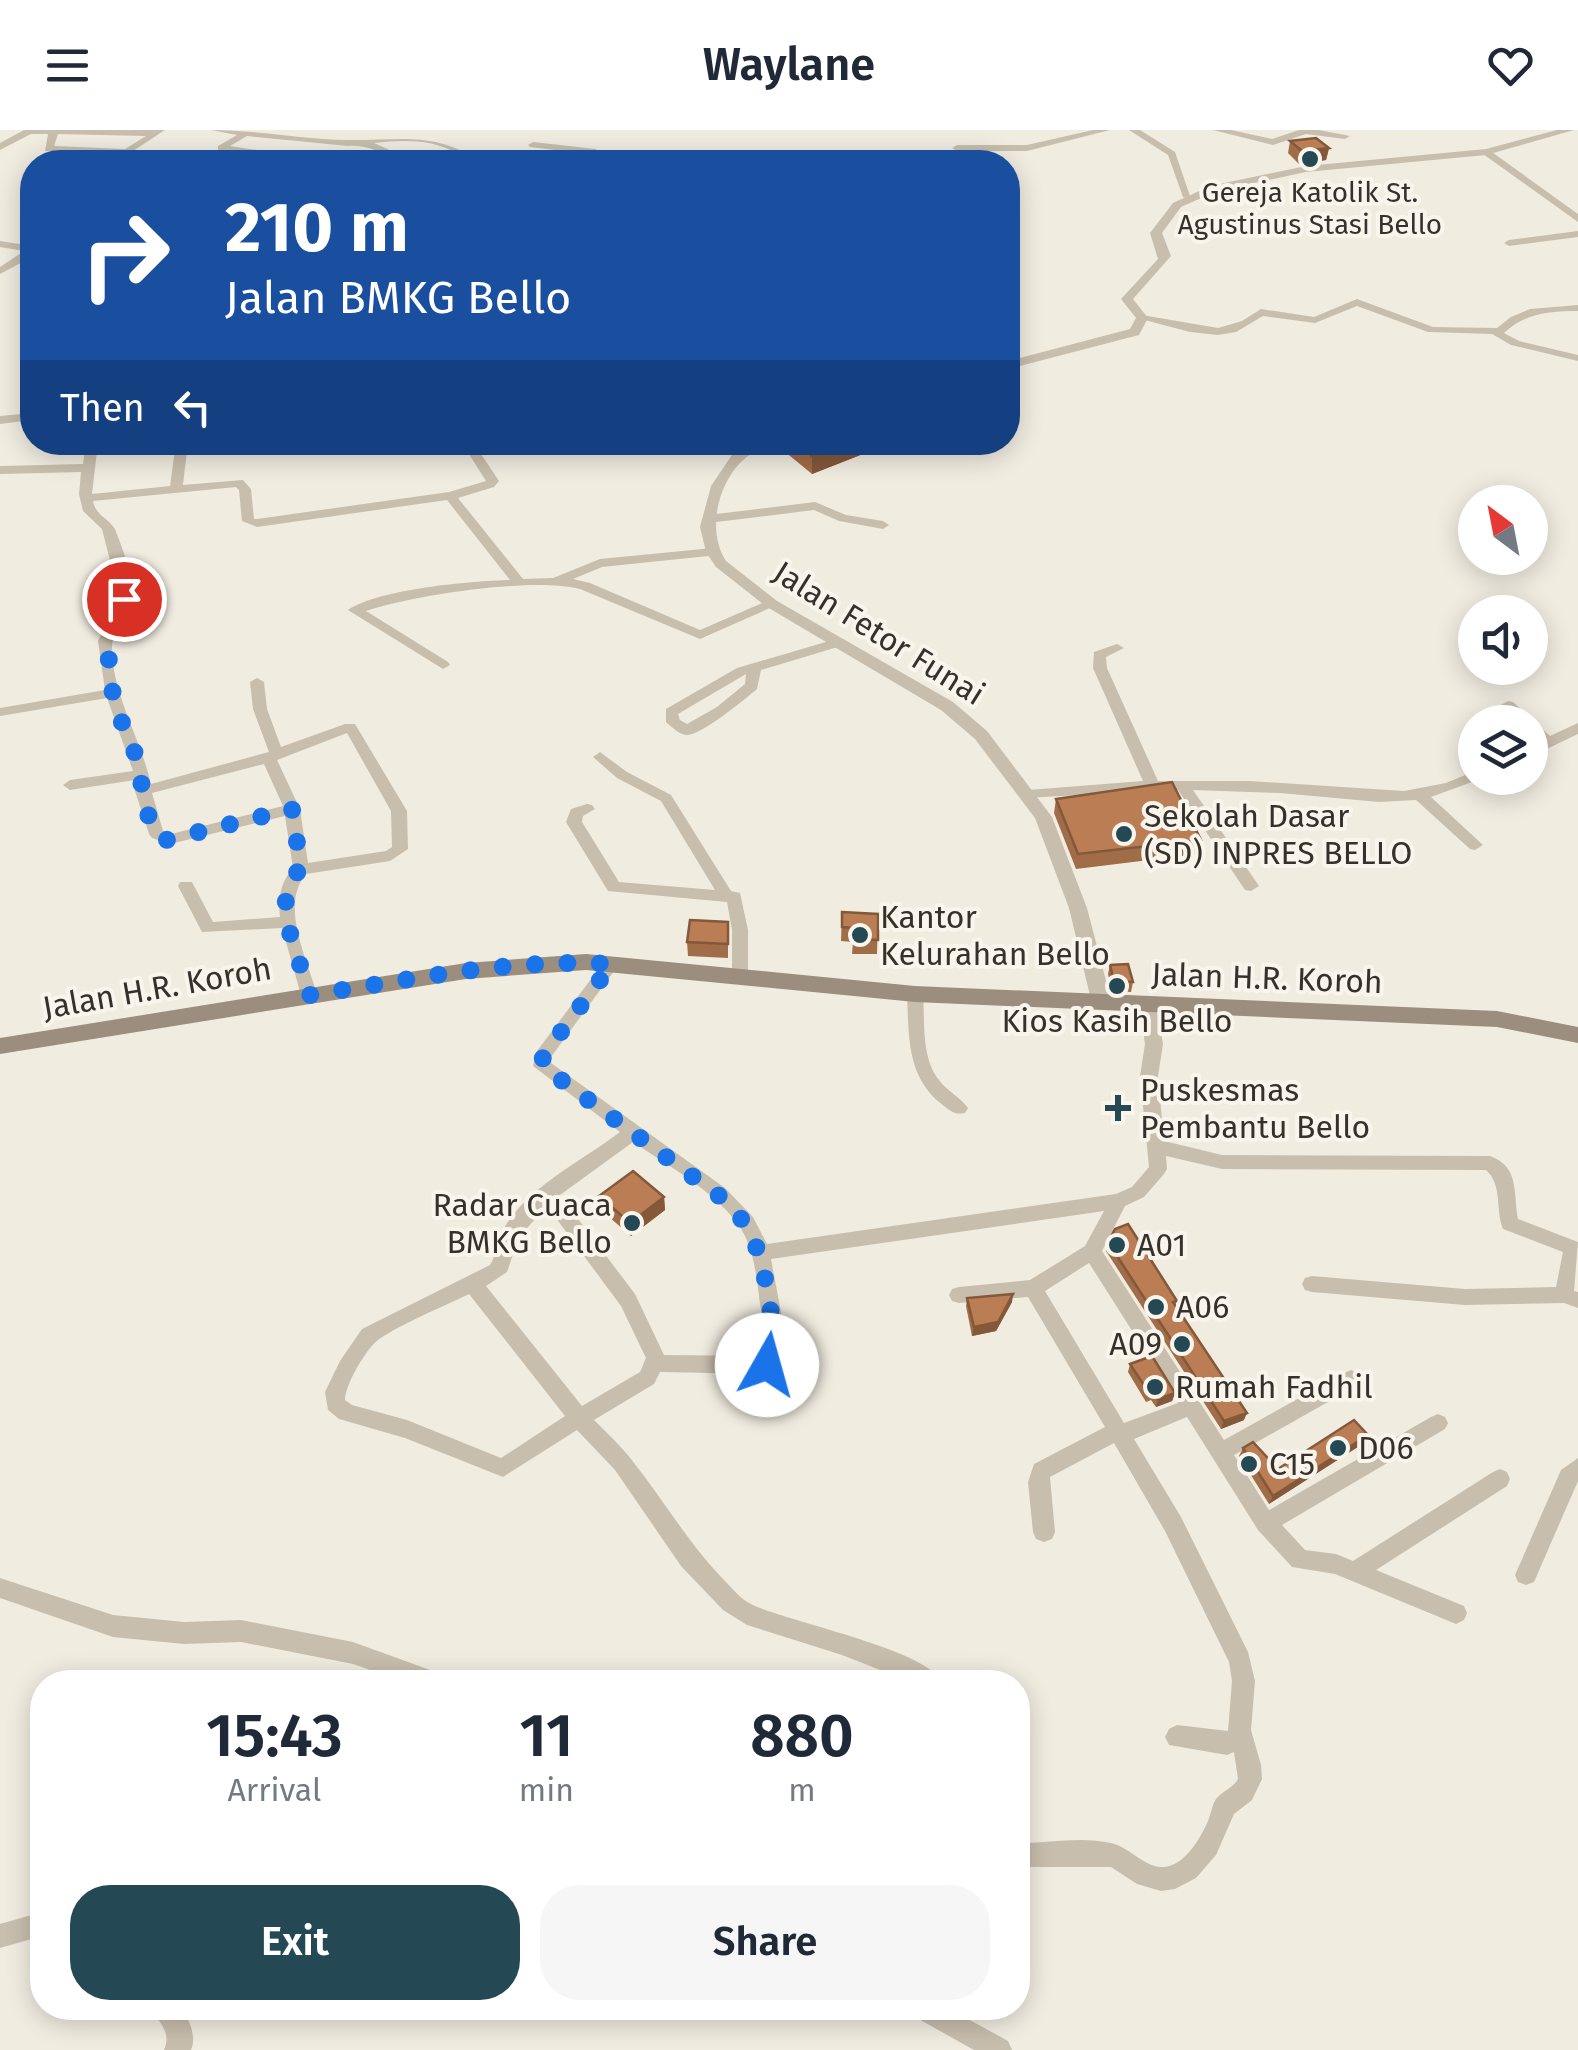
<!DOCTYPE html>
<html lang="en">
<head>
<meta charset="utf-8">
<style>
  body { margin:0; font-family:"Fira Sans",sans-serif; background:#f6f6f7; color:#1f2937; height:100vh; display:flex; flex-direction:column; font-size:38px; white-space:nowrap }
  * { box-sizing:border-box; margin:0 }
  p { font-size:32px; color:#747a83 }
  .icon { flex:none; width:55px; height:55px; fill:none; stroke:currentColor; stroke-width:2; stroke-linecap:round; stroke-linejoin:round }
  .map { position:relative; flex:1; overflow:hidden }
  .details { position:absolute; left:30px; top:1540px; width:1000px; height:350px; display:flex; flex-direction:column; background:#fff; border-radius:40px; box-shadow:0 5px 25px #0003 }
  .details>* { flex:none }
  .top-card { position:absolute; left:20px; top:20px; width:1000px; height:305px; border-radius:40px; box-shadow:0 5px 25px #0003; background:#1a4fa0; color:#fff; overflow:hidden }
  .needle { width:65px; rotate:328deg }
  .buttons { position:absolute; left:1458px; top:355px; display:grid; gap:20px }
  .buttons a { display:grid; place-items:center; width:90px; height:90px; border-radius:50%; background:#fff; box-shadow:0 5px 25px #0003; font-size:50px }
  .pin { position:absolute; display:grid; place-items:center; width:85px; height:85px; color:#fff; margin:-42px; border:5px solid #fff; border-radius:50%; box-shadow:0 2px 10px #0007 }
  .me { position:absolute; width:110px; margin:-55px; rotate:7deg; stroke-linejoin:round; filter:drop-shadow(0 0 8px #0008) }
  .turn { display:flex; align-items:center; gap:35px; height:210px; padding:0 40px; font-size:45px }
  .turn .icon { width:130px; height:130px; stroke-width:2.5 }
  .turn b { display:block; font-size:70px; line-height:85px }
  .then { display:flex; align-items:center; height:95px; padding:0 40px; background:#0003; gap:20px; font-size:38px }
  .eta { display:flex; justify-content:space-evenly; align-items:center; height:170px; text-align:center }
  .eta b { font-size:60px; font-weight:600; line-height:70px }
  .button { display:flex; gap:20px; margin-top:auto; padding:20px 40px }
  .button a { flex:1; height:115px; border-radius:40px; background:#244955; color:#fff; font-size:40px; font-weight:600; line-height:115px; text-align:center }
  .button a+a { background:#f6f6f7; color:#1f2937 }
  header { display:flex; justify-content:space-between; align-items:center; height:130px; padding:0 40px; background:#fff; font-size:45px; font-weight:600 }
  .map>svg:first-child { display:block }
</style>
</head>
<body>
<header><svg class="icon" aria-label="menu" viewBox="0 0 24 24"><path d="M4 6h16M4 12h16M4 18h16"/></svg>Waylane<svg class="icon" aria-label="heart" viewBox="0 0 24 24"><path d="M12 20l-8-8c-3-5 5-10 8-4 3-6 11-1 8 4z"/></svg></header>
<div class="map">
<svg width="1578" height="1920" viewBox="0 0 1578 1920">
  <rect width="100%" height="100%" fill="#f1ece0"/>
  <g fill="none" stroke-linecap="round" stroke-linejoin="round">
    <path fill="#c8bead" fill-rule="evenodd" d="M24,0H165L127,25L45,21L48,4H31L0,20V13ZM58,4L146,6L125,19L54,16Z
      M211,0C256,0 301,9 346,10C396,11 436,0 480,32H470C441,9 410,9 374,13L416,32C392,32 373,13 348,16L247,6L230,16L330,31L314,32L218,20V16L237,5Z
      M1093,0H1110L1027,21H957L952,18L957,15H1027Z
      M1129,0H1140L1175,22L1191,69L1183,67L1168,25Z
      M1213,0H1231L1272,9L1299,0H1319L1350,6L1345,9L1306,4L1273,15Z
      M533,12L596,19L605,32H596L590,24L530,17L528,15Z
      M1483,20H1489L1578,84V92L1483,24Z
      M511,26L541,32H484Z
      M1578,101V107L1509,116L1504,113L1509,110Z
      M0,111L32,116V127L0,144V137L24,121L0,117Z
      M1357,169L1433,197L1497,198L1511,187L1530,179L1578,175V181C1550,181 1525,183 1504,203L1519,211L1578,225V231L1511,215L1492,204L1428,202L1357,176L1315,193L1263,186L1236,202L1218,205L1190,202L1137,188L1142,185L1218,198L1242,191L1261,179L1314,187Z
      M32,283V290L0,294V286Z
      M86,312H98L92,364L170,356L176,312H188L183,355L243,350L251,359L254,389H257L449,362L486,351L467,321V312H479V321L499,351L494,357L458,368L523,449L553,448L600,429L713,418L719,422L718,425L602,437L573,449L590,453L700,500L767,471H777L779,474L700,509L580,459C532,447 415,465 366,481L448,532L450,535L443,539L348,480C379,459 470,451 510,450L447,370L257,397L242,391L239,360L236,357L93,371C96,386 107,387 115,399C122,418 135,448 131,468C127,492 110,495 112,526C116,571 141,610 151,654L269,622L253,579L250,552L257,548L264,552L267,579L281,617L345,594H355L407,681L408,719L390,731L306,744C279,776 308,830 317,865L309,871L301,865L282,798L202,802L178,756L180,752H192L213,792L280,787C278,768 280,753 293,738L285,686L170,714L152,708L149,704L135,661V650L70,660L63,655L70,650L133,641L107,568L0,586V578L105,560L98,511L116,474L118,462L102,399L83,381L79,364L81,342L0,344V336L83,334ZM347,603L391,681L392,717L386,721L308,733L300,679L277,630ZM264,634L283,676L171,704L163,701L152,663Z
      M815,372L846,385L883,391L889,395L883,399L839,391L814,380L708,393L702,389L708,385Z
      M836,509L843,513L841,516L761,540L757,559C745,569 702,605 687,605C679,605 671,596 666,592V579L737,538ZM746,544L745,554L717,577L687,594L680,590L678,584Z
      M1117,514L1124,518L1106,527L1107,538L1158,651H1249L1404,661L1446,653L1475,641V648H1481L1480,649L1431,667L1483,715L1475,720L1470,719L1416,670L1379,672L1280,663L1193,660L1259,756L1251,761L1245,760L1178,660L1023,668L1021,665L1028,660L1143,651L1093,538L1094,522Z
      M1508,571L1513,572L1550,606L1578,593V604L1530,627V616L1539,612L1530,604V592H1518L1501,575Z
      M600,622L627,642L671,665L731,761L740,763L748,800V846L746,850L740,852L732,846V800L727,772L608,761L566,692L571,679L587,674L592,675L595,679L583,686L582,692L619,752L715,760L661,671L617,648L593,627Z
      M612,827L620,833L551,927V933L725,1058L753,1087L767,1114L1116,1064L1132,1057L1149,1037L1140,946L1145,914L1140,876L1148,870L1156,876L1163,914L1158,946L1164,1011L1222,1025L1490,1026C1520,1037 1513,1063 1518,1089L1578,1112L1574,1161L1578,1162V1178L1564,1173L1465,1175L1312,1162L1305,1160L1302,1154L1305,1148L1312,1146L1465,1159L1556,1157L1563,1122L1503,1099C1495,1080 1503,1055 1486,1040L1222,1039L1166,1026L1167,1039L1164,1044L1144,1067L1125,1076L1102,1121L1224,1310L1344,1243L1351,1240L1358,1243L1361,1249L1358,1255L1234,1325L1269,1380L1431,1287L1438,1284L1445,1287L1448,1293L1445,1299L1282,1395L1305,1420L1336,1424L1353,1431L1493,1342L1500,1339L1507,1342L1510,1349L1507,1356L1376,1440L1464,1476L1467,1483L1464,1490L1456,1494L1335,1444L1292,1437L1258,1400L1187,1287L1134,1309L1181,1387L1248,1522L1255,1551L1251,1600L1261,1635L1262,1649L1252,1670L1234,1684L1216,1725L1196,1748L1175,1759L1161,1761L1137,1754L1111,1737H1018V1713C1048,1713 1082,1706 1111,1713C1129,1717 1142,1735 1160,1737C1183,1739 1200,1709 1208,1691C1211,1684 1212,1675 1216,1669C1222,1661 1232,1659 1238,1649L1234,1622L1227,1625L1169,1615L1165,1607L1169,1599L1177,1595L1228,1601L1232,1551L1229,1532L1165,1401L1114,1313L1050,1347L1055,1402L1052,1409L1044,1412L1036,1409L1033,1402L1028,1352L1034,1334L1105,1297L1028,1167L959,1173L952,1171L949,1165L952,1159L959,1157L1030,1150L1085,1116L1104,1081L771,1129L787,1214L783,1235L767,1244L660,1242L654,1254L594,1290C606,1302 620,1315 631,1329C663,1369 688,1413 724,1450C733,1459 741,1470 753,1475C788,1492 929,1520 941,1552H911L842,1525L747,1495L723,1480L681,1436L615,1340L577,1300L503,1347L405,1308L339,1289L328,1280L325,1262L340,1231L362,1199L490,1135C497,1124 497,1110 504,1098C529,1056 582,1031 620,1002L533,936L537,921L606,829ZM633,1012C668,1036 726,1067 745,1106C755,1127 757,1151 760,1174C763,1190 770,1212 764,1226L664,1225L635,1164L560,1065ZM547,1076L621,1176L646,1228L640,1242L582,1276L486,1156L507,1142L519,1107ZM1089,1133L1178,1273L1124,1293L1045,1161ZM469,1164L565,1286L501,1328L407,1290L352,1275L345,1270C345,1255 366,1219 378,1210C402,1193 443,1177 469,1164Z
      M915,858L923,864C925,891 921,928 939,950C947,961 960,967 968,978L965,983C955,985 952,982 944,976C906,948 909,906 907,864Z
      M1578,1328V1351L1534,1452L1526,1455L1518,1452L1515,1445L1561,1340Z
      M0,1448L113,1485L184,1492L241,1490L353,1512L441,1544L444,1552H404L353,1534L241,1512L184,1514L113,1507L0,1468Z
      M42,1782V1806L0,1818V1794Z
      M152,1878H181C189,1888 197,1907 191,1920H164C172,1902 159,1894 152,1878Z
      M911,1878H948L1008,1911L1012,1920H974L915,1887Z"/>
    <path fill="#c8bead" fill-rule="evenodd" d="M1557,0H1574L1486,25L1306,42L1217,61L1181,77L1162,103L1171,126L1133,169L1148,188L1139,205L1008,239V231L1130,199L1136,188L1121,169L1158,129L1150,103L1173,73L1210,56L1306,36L1486,19Z
      M752,312H768C760,319 749,324 741,332C717,356 707,402 726,431L777,471L953,572L987,601L1052,687L1087,778L1111,870L1108,875L1101,877L1091,870L1069,778L1035,688L975,609L941,580L767,477L716,437L706,422L700,397L711,356L732,325Z"/>
    <path fill="#9c8e7e" fill-rule="evenodd" d="M586,824L915,856L1497,881L1578,897V913L1497,897L915,872L586,840L466,849L0,924V908L466,833Z"/>
  </g>
  <path fill="#a16c48" d="M1290,11L1329,18L1326,30L1299,34L1288,23Z
    M784,312H868V322L812,344L784,321Z
    M1056,669L1201,710L1198,724L1076,739L1054,683Z
    M842,782L878,784L877,824H852L853,812L841,811Z
    M728,792V828L688,826L687,812Z
    M1110,835L1133,852L1131,862L1112,861L1108,844Z
    M599,1066L664,1067L665,1080L631,1106L601,1080Z
    M1108,1112L1177,1171L1175,1175L1244,1290L1221,1299L1106,1121Z
    M967,1168L1012,1172L996,1201L972,1206L966,1176Z
    M1130,1234L1175,1263L1172,1271L1156,1277L1151,1270L1146,1272L1128,1242Z
    M1368,1305L1364,1313L1269,1374L1239,1326L1243,1318L1278,1339Z"/>
  <path fill="#83583b" d="M1329,18L1326,30L1299,34L1302,21Z
    M846,312H868V322L812,344V326Z
    M664,1067L665,1080L631,1106L630,1093Z
    M1013,1164L1012,1172L996,1201L972,1206L974,1197Z
    M1175,1263L1172,1271L1156,1277L1158,1269Z
    M1247,1283L1244,1290L1221,1299L1224,1291Z
    M1368,1305L1364,1313L1269,1374L1273,1366Z"/>
  <path fill="#bb7e54" stroke="#83583b" stroke-width="2.5" d="M1316,8L1329,18L1302,21L1290,11Z
    M796,312H846L812,326Z
    M1172,652L1201,710L1078,724L1056,669Z
    M842,782L878,784V810L853,809V798L842,797Z
    M690,790L728,792V814L687,812Z
    M1128,834L1133,852L1114,851L1110,835Z
    M633,1041L664,1067L630,1093L599,1066Z
    M1128,1094L1177,1171L1173,1172L1247,1283L1224,1291L1108,1112L1115,1099Z
    M1013,1164L998,1192L974,1197L967,1168Z
    M1152,1226L1175,1263L1158,1269L1153,1262L1149,1263L1130,1234Z
    M1354,1290L1368,1305L1273,1366L1243,1318L1253,1312L1278,1339Z"/>
  <g fill="none" stroke-linecap="round" stroke-linejoin="round">
    <path stroke="#1a73e8" stroke-width="18" stroke-dasharray="0 32.4" d="M124,469L106,505L114,574L134,620L149,688L157,704L166,710L292,679L301,739C266,765 301,830 310,865C409,850 511,828 612,834L543,926L542,936L722,1068C768,1108 764,1158 777,1214L776,1229L767,1235"/>
  </g>
  <g fill="#244955" stroke="#f9f5ec" stroke-width="4">
    <circle cx="1310" cy="29" r="10"/>
    <circle cx="1124" cy="704" r="10"/>
    <circle cx="860" cy="805" r="10"/>
    <circle cx="1117" cy="856" r="10"/>
    <path d="M1113 963h10v10h10v10h-10v10h-10v-10h-10v-10h10z"/>
    <circle cx="632" cy="1093" r="10"/>
    <circle cx="1117" cy="1115" r="10"/>
    <circle cx="1156" cy="1177" r="10"/>
    <circle cx="1182" cy="1214" r="10"/>
    <circle cx="1155" cy="1257" r="10"/>
    <circle cx="1338" cy="1318" r="10"/>
    <circle cx="1249" cy="1334" r="10"/>
  </g>
  <g text-anchor="middle" stroke-width="8" stroke-linejoin="round" paint-order="stroke">
    <g font-size="28" fill="#37312b" stroke="#f9f5ec">
      <text x="1310" y="72">Gereja Katolik St.<tspan x="1310" dy="32">Agustinus Stasi Bello</tspan></text>
    </g>
    <g font-size="32" fill="#37312b" stroke="#f9f5ec">
      <text transform="translate(879 503) rotate(32)" y="11">Jalan Fetor Funai</text>
      <text transform="translate(1267 848) rotate(2)" y="11">Jalan H.R. Koroh</text>
      <text transform="translate(157 858) rotate(-10)" y="11">Jalan H.R. Koroh</text>
    </g>
    <g font-size="32" fill="#37312b" stroke="#f9f5ec" text-anchor="start">
      <text x="1144" y="697">Sekolah Dasar<tspan x="1144" dy="37">(SD) INPRES BELLO</tspan></text>
      <text x="880" y="798">Kantor<tspan x="880" dy="37">Kelurahan Bello</tspan></text>
      <text x="1117" y="902" text-anchor="middle">Kios Kasih Bello</text>
      <text x="1140" y="971">Puskesmas<tspan x="1140" dy="37">Pembantu Bello</tspan></text>
      <text x="612" y="1086" text-anchor="end">Radar Cuaca<tspan x="612" dy="37">BMKG Bello</tspan></text>
      <text x="1137" y="1126">A01</text>
      <text x="1176" y="1188">A06</text>
      <text x="1162" y="1225" text-anchor="end">A09</text>
      <text x="1175" y="1268">Rumah Fadhil</text>
      <text x="1358" y="1329">D06</text>
      <text x="1269" y="1345">C15</text>
    </g>
  </g>
</svg>
<div class="buttons">
<a><svg class="needle" viewBox="-14 -14 28 28"><path d="M0-13l5 13h-10z" fill="#e53935"/><path d="M0 13l5-13h-10z" fill="#747a83"/></svg></a>
<a><svg class="icon" aria-label="sound" viewBox="0 0 24 24"><path d="M4 9h4l5-4v14l-5-4H4zM17 9q2 3 0 6"/></svg></a>
<a><svg class="icon" aria-label="layers" viewBox="0 0 24 24"><path d="M12 4l9 5-9 5-9-5zM3 14l9 5 9-5"/></svg></a>
</div>
<div class="pin" style="left:124px;top:469px;background:#d93025"><svg class="icon" aria-label="arrive" viewBox="0 0 24 24"><path d="M6 21V4h12l-3 4 3 4H6"/></svg></div>
<svg class="me" style="left:767px;top:1235px" viewBox="-20 -20 40 40"><circle r="19" fill="#fff"/><path d="M0-13L10 11 0 6-10 11z" fill="#1a73e8"/></svg>
<div class="top-card">
<div class="turn"><svg class="icon" aria-label="right" viewBox="0 0 24 24"><path d="M7 20v-9h11M14 6l5 5-5 5"/></svg><div><b>210 m</b>Jalan BMKG Bello</div></div>
<div class="then">Then<svg class="icon" aria-label="left" viewBox="0 0 24 24"><path d="M17 20v-9H6M10 6l-5 5 5 5"/></svg></div>
</div>
<section class="details">
<div class="eta">
<div><b>15:43</b><p>Arrival</p></div>
<div><b>11</b><p>min</p></div>
<div><b>880</b><p>m</p></div>
</div>
<div class="button"><a>Exit</a><a>Share</a></div>
</section>
</div>
</body>
</html>
